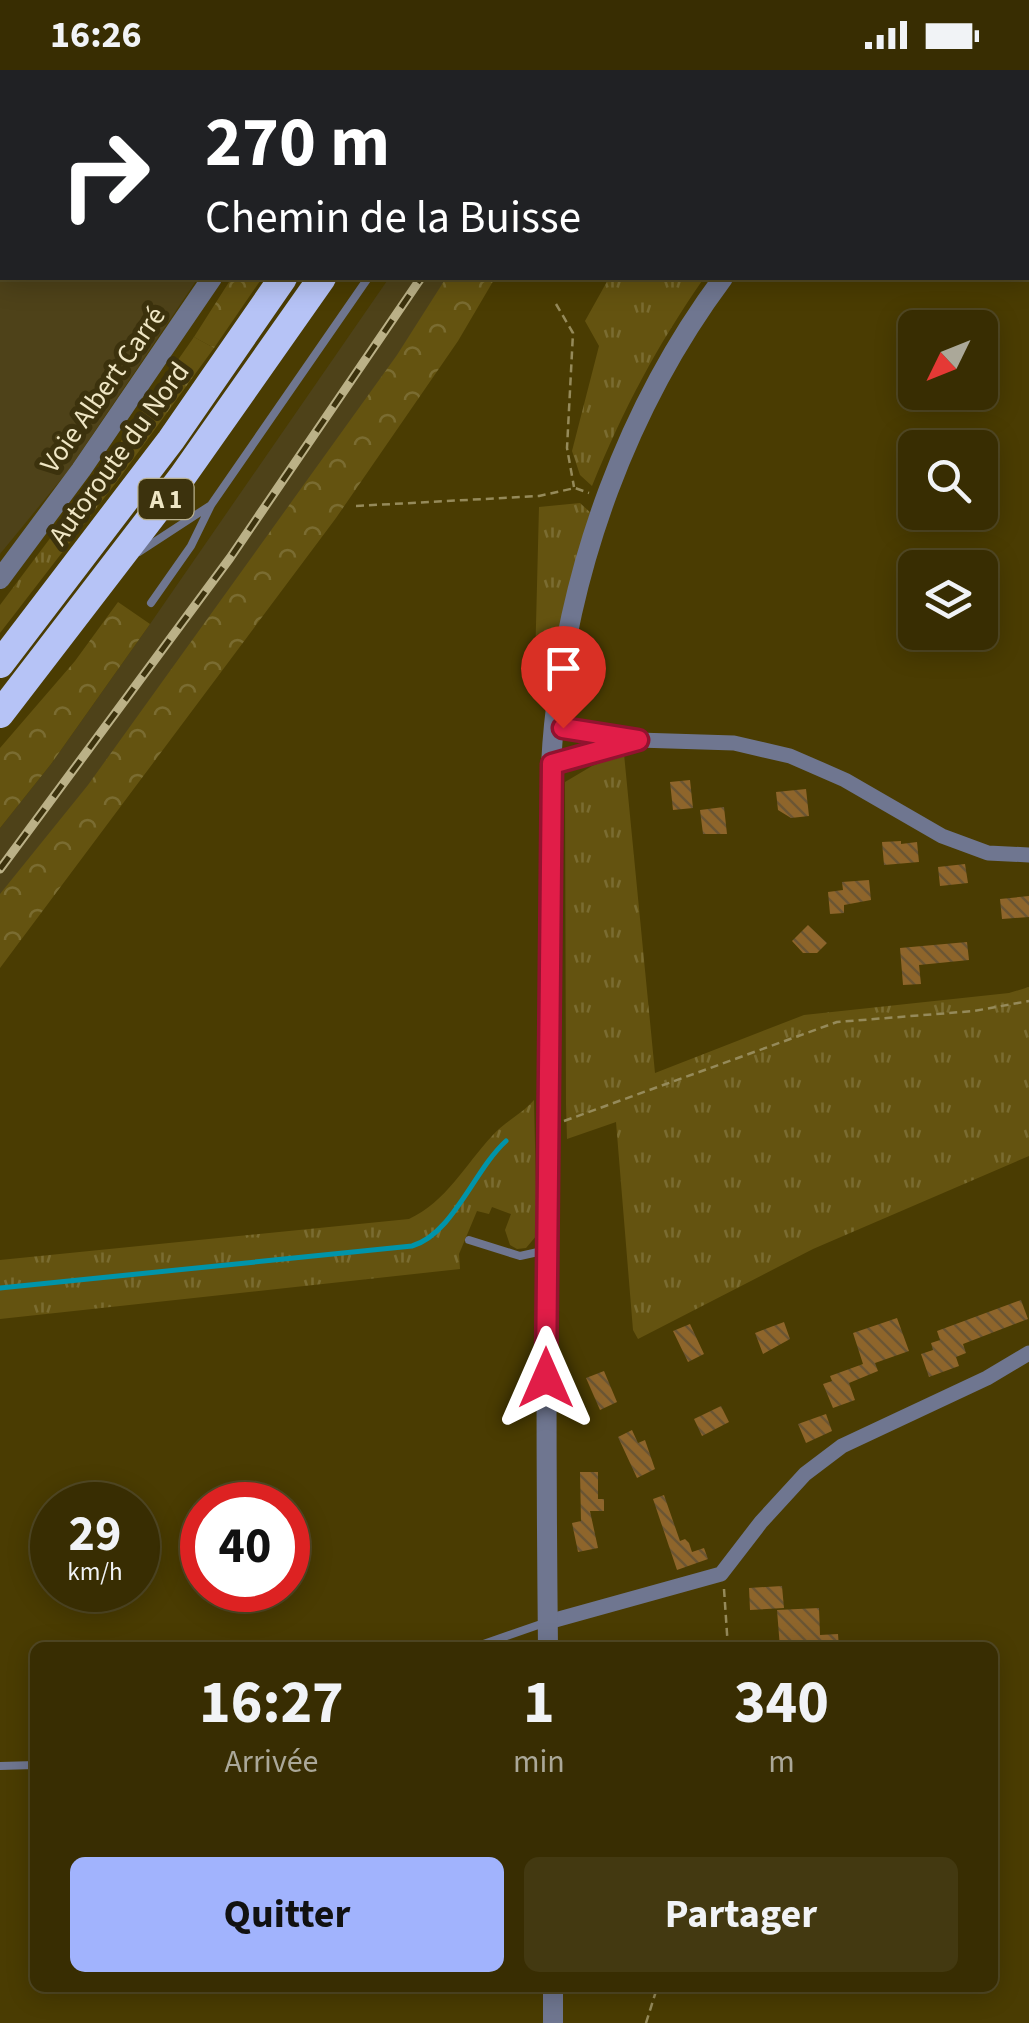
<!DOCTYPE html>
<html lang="fr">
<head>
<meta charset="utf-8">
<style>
  body { margin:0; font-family:"Source Sans 3",sans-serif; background:#433911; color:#f1f3f6; height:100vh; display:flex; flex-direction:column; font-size:38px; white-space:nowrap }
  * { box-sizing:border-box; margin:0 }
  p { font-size:32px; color:#aba899 }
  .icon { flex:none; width:55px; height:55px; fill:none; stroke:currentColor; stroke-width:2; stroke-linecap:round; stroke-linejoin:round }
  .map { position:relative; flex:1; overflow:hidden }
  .drawer { position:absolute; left:30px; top:1572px; width:968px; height:350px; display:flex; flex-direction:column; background:#382d02; border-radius:15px; box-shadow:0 5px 25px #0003,0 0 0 2px #524924 }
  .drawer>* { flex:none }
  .hud { position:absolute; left:0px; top:0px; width:1030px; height:210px; box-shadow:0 5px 25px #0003,0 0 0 2px #524924; background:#202124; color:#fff; overflow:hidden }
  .needle { width:65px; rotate:227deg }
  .buttons { position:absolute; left:898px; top:240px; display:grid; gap:20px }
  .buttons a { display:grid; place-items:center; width:100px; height:100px; border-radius:15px; background:#382d02; box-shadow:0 5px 25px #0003,0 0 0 2px #524924; font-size:50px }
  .speed { position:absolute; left:30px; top:1412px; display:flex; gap:20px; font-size:50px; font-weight:700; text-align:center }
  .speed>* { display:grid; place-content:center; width:130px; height:130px; border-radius:50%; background:#382d02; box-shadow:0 5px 25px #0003,0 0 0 2px #524924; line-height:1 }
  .speed small { font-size:25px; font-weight:400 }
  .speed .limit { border:15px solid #d22; background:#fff; color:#111 }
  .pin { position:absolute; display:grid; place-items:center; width:85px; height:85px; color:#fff; margin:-102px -42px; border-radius:50% 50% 50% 0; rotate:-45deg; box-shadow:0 0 10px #0007 }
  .pin .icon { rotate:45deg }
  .me { position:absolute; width:110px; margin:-55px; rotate:0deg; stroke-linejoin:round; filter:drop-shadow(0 0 8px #0008) }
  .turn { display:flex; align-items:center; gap:35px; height:210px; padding:0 40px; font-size:45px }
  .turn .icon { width:130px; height:130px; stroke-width:2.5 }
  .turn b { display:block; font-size:70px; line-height:85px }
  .eta { display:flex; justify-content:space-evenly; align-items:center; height:170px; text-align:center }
  .eta b { font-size:60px; font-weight:700; line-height:70px }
  .cta { display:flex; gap:20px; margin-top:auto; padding:20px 40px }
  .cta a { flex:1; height:115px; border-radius:15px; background:#a1b3fd; color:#111; font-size:40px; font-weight:700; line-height:115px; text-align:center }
  .cta a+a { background:#433911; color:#f1f3f6 }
  .status { display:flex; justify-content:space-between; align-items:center; height:70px; padding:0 50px; background:#382d02; direction:ltr }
  .status svg { height:28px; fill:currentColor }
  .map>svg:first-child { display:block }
</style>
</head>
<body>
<div class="status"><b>16:26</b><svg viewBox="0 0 49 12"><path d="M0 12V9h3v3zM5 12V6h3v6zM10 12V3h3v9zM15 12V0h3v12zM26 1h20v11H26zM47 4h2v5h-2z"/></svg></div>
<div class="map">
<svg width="1029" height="1953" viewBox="0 0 1029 1953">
  <defs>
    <pattern id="grass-tufts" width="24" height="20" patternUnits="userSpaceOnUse" patternTransform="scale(2.5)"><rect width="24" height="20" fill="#645310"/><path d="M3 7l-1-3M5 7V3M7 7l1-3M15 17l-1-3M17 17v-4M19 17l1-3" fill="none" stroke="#7a6c31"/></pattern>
    <pattern id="forest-crowns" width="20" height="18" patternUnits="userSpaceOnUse" patternTransform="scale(2.5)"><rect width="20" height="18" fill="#645310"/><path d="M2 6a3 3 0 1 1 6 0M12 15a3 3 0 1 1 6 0" fill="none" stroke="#7a6c31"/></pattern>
    <pattern id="building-back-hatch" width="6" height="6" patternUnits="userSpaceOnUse" patternTransform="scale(2.5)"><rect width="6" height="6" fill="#8e652b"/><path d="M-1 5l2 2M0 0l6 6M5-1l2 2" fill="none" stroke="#6b5533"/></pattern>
  </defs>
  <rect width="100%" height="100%" fill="#4a3c02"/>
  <path fill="#4e4219" d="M0,0H338L2,2V208H198L68,401L0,484Z
    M389,208H462L0,852V758L51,694L150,554Z"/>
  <path fill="url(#grass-tufts)" d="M609,208H704C656,277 624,338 592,416L580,405L572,381L599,276L585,251Z
    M194,267L214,278L118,410L0,563V535L93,411Z
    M580,433L592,444L555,588L535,595L539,437Z
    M624,684L655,1003L804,945L1009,923L1029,917V1086L813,1179L638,1269L633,1260L616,1052L567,1069L566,1034L565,712L592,696Z
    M534,1030L537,1165L526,1178L517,1179L510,1175L505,1160L511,1144L492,1137L489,1144L477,1141L459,1184L460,1199L0,1249V1190L409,1149C446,1132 465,1095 492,1066C505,1051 521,1045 534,1030Z"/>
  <path fill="url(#forest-crowns)" d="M228,208H262L214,278L194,267L229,212Z
    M446,208H495L458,271L336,448L0,898V824L88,715L397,285Z
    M118,532L150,554L51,694L0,758V678L75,591Z"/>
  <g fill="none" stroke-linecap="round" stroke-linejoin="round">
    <path stroke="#0094aa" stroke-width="5" d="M0,1218L412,1176C453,1164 474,1100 506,1071"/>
  </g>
  <path fill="url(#building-back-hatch)" d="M690,710L693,738L673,740L670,712Z
    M806,719L809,746L791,748L778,740L776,722Z
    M724,737L727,764H703L700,740Z
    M901,771V774L917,772L919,792L884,795L882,772Z
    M965,794L968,813L940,816L938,797Z
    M869,810L871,830L844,835V843L830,844L828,822L843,820L842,812Z
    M1029,826V847L1002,849L1000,829Z
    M808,855L827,873L817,883H803L792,871Z
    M967,872L969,890L919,895L921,914L903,915L900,878Z
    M1021,1230L1028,1249L963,1274L966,1283L956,1287L959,1296L929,1307L921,1284L933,1280L931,1273L940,1270L937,1261Z
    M897,1248L909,1281L875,1293L878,1301L849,1313L855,1330L833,1338L823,1314L832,1311L830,1306L863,1294L853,1263Z
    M784,1252L790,1269L763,1284L755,1263Z
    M690,1254L704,1284L688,1292L673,1261Z
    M604,1301L617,1332L600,1340L586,1308Z
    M721,1336L729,1352L702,1366L694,1349Z
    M826,1344L832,1361L806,1373L798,1354Z
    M632,1360L638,1373L645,1370L655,1399L637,1408L618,1367Z
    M580,1402H598V1429H604V1441H590L598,1478L578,1482L572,1453L581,1451Z
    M664,1425L680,1471L685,1469L689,1473L692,1482L704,1478L708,1489L677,1500L653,1429Z
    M782,1516L784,1538L750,1540L749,1518Z
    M819,1538L820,1565L838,1564L839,1578H780L777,1540Z"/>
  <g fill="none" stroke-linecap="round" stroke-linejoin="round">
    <path stroke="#958a5a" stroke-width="2.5" stroke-dasharray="8 5" stroke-linecap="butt" d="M556,234L573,263L567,378L574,417
      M356,436L539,426L575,418L589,423
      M564,1051L837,952L974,941L1029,931
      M724,1519L728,1578
      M646,1953L657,1918"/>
    <path stroke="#6f7690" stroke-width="8" d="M509,2L511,0
      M139,482L211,435
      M151,533L191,476L211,435L368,208
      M469,1170L520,1186L547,1180
      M472,1578L544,1553
      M0,1696L35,1695"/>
    <path stroke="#6f7690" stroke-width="15" d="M554,657L638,670L734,673L790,686L845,710L942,766L988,783L1029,785
      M552,694L634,671
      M548,1552L721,1504L761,1452L805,1404L842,1376L987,1308L1029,1283"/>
    <path stroke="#6f7690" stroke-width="20" d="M349,2L351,0
      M870,2L872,0
      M0,509L81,400L212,208
      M548,1578C546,1393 546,1210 548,1026C548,950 549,874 550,799C550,751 549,703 554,655C570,496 627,337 723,208
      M553,1918V1953"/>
    <path stroke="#b6c3f6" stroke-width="28" d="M419,2L420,0
      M455,2L457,0
      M0,594L171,370L283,208
      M0,644L182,407L322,208"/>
    <g stroke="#bbb187" stroke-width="9">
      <path id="rail" d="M538,2L540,0
        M0,799L230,488L421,208"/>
    </g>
    <use href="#rail" stroke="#3c320d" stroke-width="5" stroke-dasharray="15" stroke-linecap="butt"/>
  </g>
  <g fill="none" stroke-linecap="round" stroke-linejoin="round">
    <g stroke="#92132f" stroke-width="25">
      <path id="route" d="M546,1308L552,694L638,670L563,658"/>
    </g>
    <use href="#route" stroke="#e11d48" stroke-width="18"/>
  </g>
  <g text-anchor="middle" stroke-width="10" stroke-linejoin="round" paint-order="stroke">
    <rect fill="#3c320d" stroke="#b9b08d" stroke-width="2.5" x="138.5" y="409" width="55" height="40" rx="8"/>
    <g font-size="25" font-weight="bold" fill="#efe6c4">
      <text x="166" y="438">A 1</text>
    </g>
    <g font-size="28" fill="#efe6c4" stroke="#3c320d">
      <text transform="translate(102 319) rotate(-55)" y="10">Voie Albert Carré</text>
      <text transform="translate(118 383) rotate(-54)" y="10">Autoroute du Nord</text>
    </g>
  </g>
</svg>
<div class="buttons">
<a><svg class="needle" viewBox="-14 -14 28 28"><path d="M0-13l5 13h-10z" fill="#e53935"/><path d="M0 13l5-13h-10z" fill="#aba899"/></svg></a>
<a><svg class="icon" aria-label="search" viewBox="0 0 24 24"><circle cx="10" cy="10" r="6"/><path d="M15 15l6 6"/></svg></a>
<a><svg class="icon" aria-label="layers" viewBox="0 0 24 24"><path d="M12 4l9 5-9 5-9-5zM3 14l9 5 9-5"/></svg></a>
</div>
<div class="speed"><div>29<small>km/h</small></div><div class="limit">40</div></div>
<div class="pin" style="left:563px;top:658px;background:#d93025"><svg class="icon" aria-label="arrive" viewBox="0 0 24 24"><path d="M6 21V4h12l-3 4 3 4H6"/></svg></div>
<svg class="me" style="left:546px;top:1308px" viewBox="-20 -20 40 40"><path d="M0-17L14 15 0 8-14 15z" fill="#e11d48" stroke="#fff" stroke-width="4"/></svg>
<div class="hud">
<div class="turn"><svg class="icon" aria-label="right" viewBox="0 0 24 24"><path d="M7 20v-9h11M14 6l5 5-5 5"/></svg><div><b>270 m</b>Chemin de la Buisse</div></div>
</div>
<section class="drawer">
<div class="eta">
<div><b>16:27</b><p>Arrivée</p></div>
<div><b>1</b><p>min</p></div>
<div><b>340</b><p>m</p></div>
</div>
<div class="cta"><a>Quitter</a><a>Partager</a></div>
</section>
</div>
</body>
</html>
